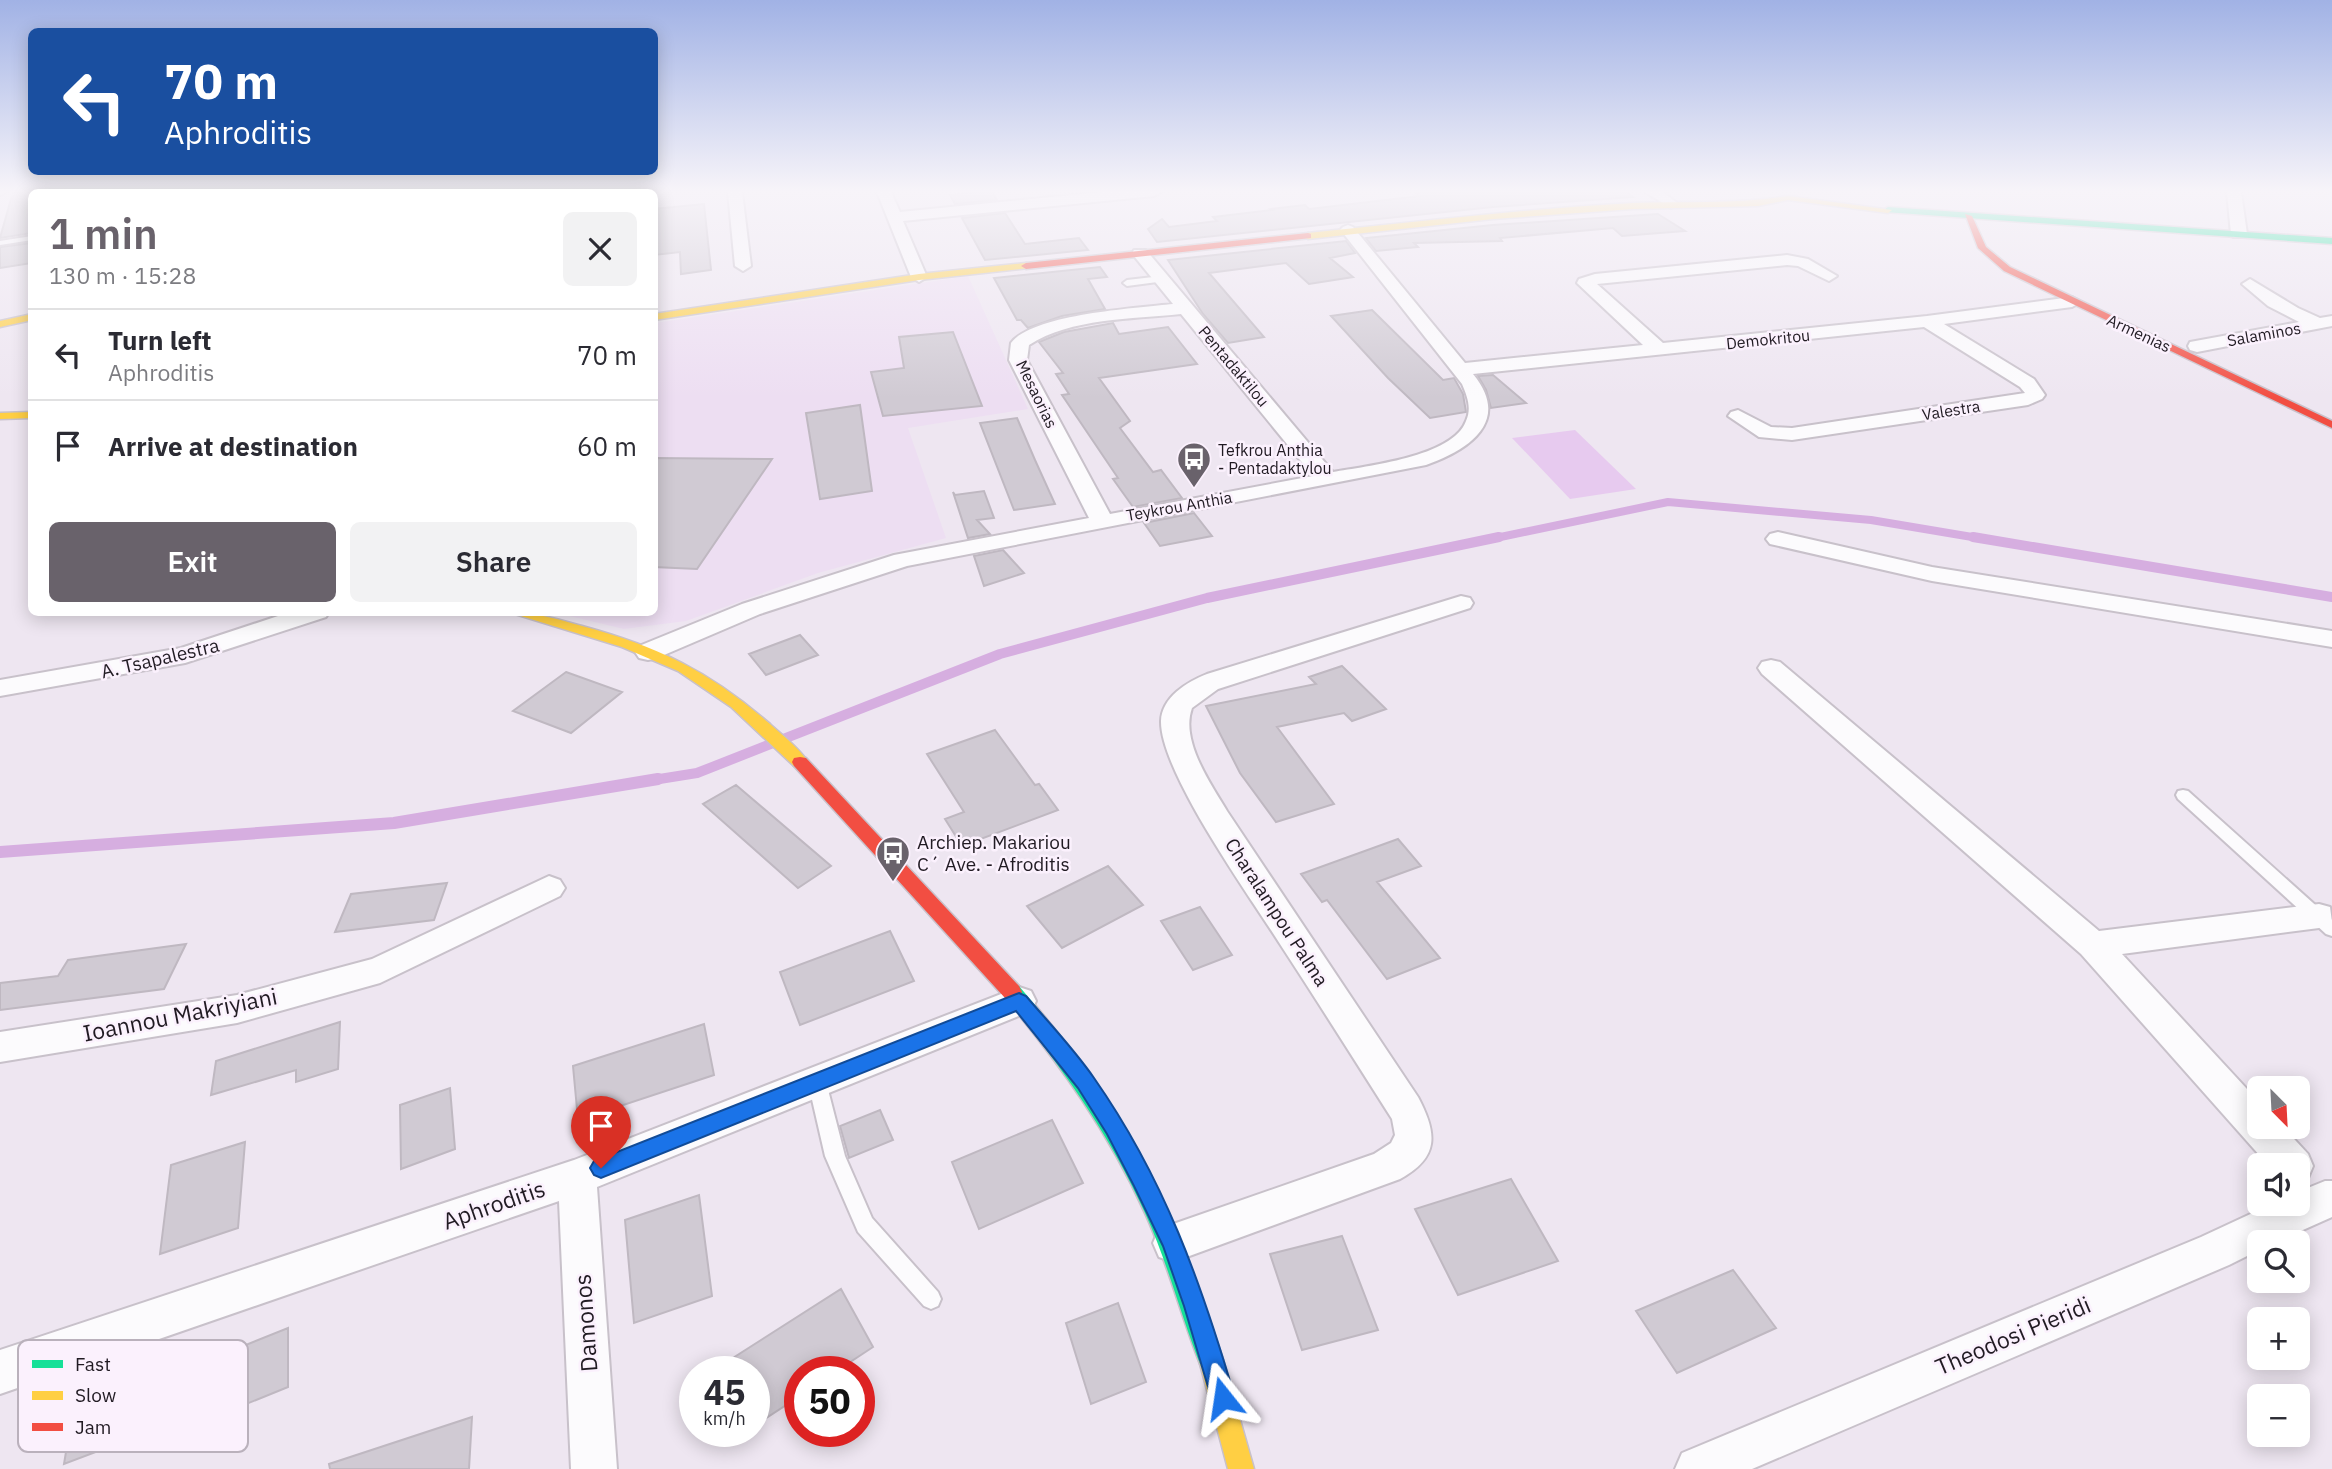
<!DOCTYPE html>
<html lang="en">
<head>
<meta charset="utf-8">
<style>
  body { margin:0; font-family:"IBM Plex Sans",sans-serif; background:#f2f2f3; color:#2b2b33; height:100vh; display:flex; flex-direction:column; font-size:26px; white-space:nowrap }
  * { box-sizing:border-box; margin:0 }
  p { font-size:23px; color:#7c7c81 }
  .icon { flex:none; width:38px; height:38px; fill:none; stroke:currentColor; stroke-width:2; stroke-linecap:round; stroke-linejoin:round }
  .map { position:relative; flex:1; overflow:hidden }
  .sheet { position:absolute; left:28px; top:189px; width:630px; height:427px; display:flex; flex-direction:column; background:#fff; border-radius:10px; box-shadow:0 4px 18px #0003 }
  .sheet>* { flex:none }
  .top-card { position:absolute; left:28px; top:28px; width:630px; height:147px; border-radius:10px; box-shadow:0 4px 18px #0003; background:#1a4fa0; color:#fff; overflow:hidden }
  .needle { width:46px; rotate:156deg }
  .tools { position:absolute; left:2247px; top:1076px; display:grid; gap:14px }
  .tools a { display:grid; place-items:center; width:63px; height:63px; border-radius:10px; background:#fff; box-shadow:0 4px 18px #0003; font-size:35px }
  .speed { position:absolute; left:679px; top:1356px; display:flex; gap:14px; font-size:35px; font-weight:700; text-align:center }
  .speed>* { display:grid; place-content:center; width:91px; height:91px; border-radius:50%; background:#fff; box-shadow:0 4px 18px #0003; line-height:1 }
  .speed small { font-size:18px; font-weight:400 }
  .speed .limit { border:10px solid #d22; background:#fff; color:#111 }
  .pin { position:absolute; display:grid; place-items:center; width:60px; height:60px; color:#fff; margin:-72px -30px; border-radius:50% 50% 50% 0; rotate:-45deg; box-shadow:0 0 7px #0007 }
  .pin .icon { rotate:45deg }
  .me { position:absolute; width:77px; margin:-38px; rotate:345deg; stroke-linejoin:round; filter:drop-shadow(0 0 5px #0008) }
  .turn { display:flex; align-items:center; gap:24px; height:147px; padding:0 21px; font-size:32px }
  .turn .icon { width:91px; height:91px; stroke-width:2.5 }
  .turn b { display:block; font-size:49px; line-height:60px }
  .round { display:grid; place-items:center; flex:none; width:74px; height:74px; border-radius:10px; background:#f2f2f3 }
  .overview { display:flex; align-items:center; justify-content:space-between; height:119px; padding:0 21px }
  h1 { font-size:42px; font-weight:600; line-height:52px; color:#69626b }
  .primary-button { display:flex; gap:14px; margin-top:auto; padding:14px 21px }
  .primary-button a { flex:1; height:80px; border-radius:10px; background:#69626b; color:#fff; font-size:28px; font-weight:600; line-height:80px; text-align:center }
  .primary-button a+a { background:#f2f2f3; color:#2b2b33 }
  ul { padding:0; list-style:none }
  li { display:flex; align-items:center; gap:21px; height:91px; padding:0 21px; border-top:2px solid #e1e1e2 }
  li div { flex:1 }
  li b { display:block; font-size:26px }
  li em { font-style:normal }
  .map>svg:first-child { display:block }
</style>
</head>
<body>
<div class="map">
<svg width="2332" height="1469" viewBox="0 0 2332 1469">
  <rect width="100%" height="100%" fill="#eee6f1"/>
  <path fill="#eddef2" d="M968,276L1028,409L908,428L946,538L818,573L686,621L624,629L557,613L654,612L655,323Z"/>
  <path fill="#e7caef" d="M1575,430L1636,489L1570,499L1512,438Z"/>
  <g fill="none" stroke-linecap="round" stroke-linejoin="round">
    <path stroke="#d6aee0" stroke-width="8" d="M1491,539L1668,502L1871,520L1984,539"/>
    <path stroke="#d6aee0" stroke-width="10" d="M1973,537L2332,597
      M647,781L697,773L1000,654L1207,598L1499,537"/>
    <path stroke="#d6aee0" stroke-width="12" d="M0,852L394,823L658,779"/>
  </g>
  <path fill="#d0cad3" stroke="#bfb8c1" stroke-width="2" d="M13,192H32V233L0,238Z
    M974,192H992L997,200L955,204L950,195Z
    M1415,192H1625L1633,197L1493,207L1157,242L1148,229L1162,219L1169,227L1217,221L1213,217L1273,210L1271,209L1305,205L1309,209L1420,196Z
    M704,204L711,270L681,274L680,252L654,255V209Z
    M1005,213L1025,244L1079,238L1088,250L985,260L962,218Z
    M1658,214L1685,231L1622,236L1613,228L1500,238L1502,241L1414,243L1418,247L1376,251L1366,238L1493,225Z
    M1346,241L1355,253L1330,258L1353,277L1309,284L1286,263L1209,273L1264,337L1228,343L1203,314L1168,260Z
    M32,243V263L0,268V247Z
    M1100,267L1107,277L1088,279L1105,309L1062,316L1028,328L1021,320H1017L994,278Z
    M1372,310L1443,380L1454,378L1463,394L1466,412L1430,418L1388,378L1331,316Z
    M1113,323L1119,334L1168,327L1197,364L1099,378L1130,421L1120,428L1153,472L1161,470L1182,498L1133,507L1113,479L1118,478L1062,395L1069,394L1056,374L1063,373L1039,342L1064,332Z
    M953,332L982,406L883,416L871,372L904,368L899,337Z
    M1493,375L1526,403L1491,408L1486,390L1478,376Z
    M860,405L872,491L820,499L806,413Z
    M1017,418L1035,460L1055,504L1014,510L980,423Z
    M654,458L772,459L697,569L654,567Z
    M984,491L994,518L977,520L990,534L968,538L953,492L955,495Z
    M1194,513L1212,536L1160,546L1144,523Z
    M1003,550L1024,573L984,586L974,556Z
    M800,635L818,655L766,675L749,654Z
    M1342,666L1386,709L1352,721L1344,713L1277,727L1334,804L1276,822L1240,773L1206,706L1316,684L1309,677Z
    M566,672L622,692L571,733L513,711Z
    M995,730L1035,785L1039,784L1058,810L962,846L945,819L964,812L927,754Z
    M736,785L831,866L798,888L703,804Z
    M1398,839L1421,866L1377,882L1440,958L1387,979L1327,900L1322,902L1301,874Z
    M1108,866L1143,905L1062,948L1027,906Z
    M447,883L434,920L335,932L351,894Z
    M1200,907L1232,955L1193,970L1161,921Z
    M890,931L914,981L800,1025L780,972Z
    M186,944L164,989L0,1010V983L58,976L68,960Z
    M340,1022L338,1069L296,1082V1070L211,1095L216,1061Z
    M704,1024L714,1075L578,1120L573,1066Z
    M450,1088L455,1149L401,1169L400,1105Z
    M880,1110L893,1140L849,1158L840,1126Z
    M1052,1120L1083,1183L979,1229L952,1162Z
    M245,1142L238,1228L160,1254L171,1165Z
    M1511,1179L1558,1261L1458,1295L1415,1209Z
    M699,1195L712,1296L634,1323L625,1220Z
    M1342,1236L1378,1330L1302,1350L1270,1254Z
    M1733,1270L1776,1328L1677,1373L1636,1311Z
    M841,1289L873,1347L835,1372H800V1396L754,1426V1372H711Z
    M1118,1303L1146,1382L1091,1404L1066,1323Z
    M288,1328V1387L175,1433V1422L64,1464L75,1398L146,1373L144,1386Z
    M472,1417L469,1469H330L329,1464Z"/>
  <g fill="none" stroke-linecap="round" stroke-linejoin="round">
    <g stroke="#c8c1ca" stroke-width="4">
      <path id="lane" d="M0,192H6L0,195Z
        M32,236V240L0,245V241Z
        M1162,276L1165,277V281L1127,286L1123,283L1127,280Z
        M2183,790L2188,791L2332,920V936L2326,934L2178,799L2176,795L2178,791Z
        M817,1074L823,1076L826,1082L845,1156L872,1218L938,1292L941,1299L938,1306L931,1309L924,1306L858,1232L825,1156L808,1082L811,1076Z"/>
    </g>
    <g stroke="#c8c1ca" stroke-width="4">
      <path id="street" d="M728,192H742L751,266L743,271L735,266Z
        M877,192H891L900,212L1103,192H1161L1154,196L903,221L927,277L919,282L911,277Z
        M1645,192H1663L1678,204L1671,208Z
        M2227,192H2241L2247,234L2245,237H2233L2231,234Z
        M1348,225L1353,227L1465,363L1643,345L1577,283L1579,279L1595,274L1787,255L1808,259L1837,276L1829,281L1798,266L1787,265L1597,284L1663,343L1927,316L2072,297L2081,302L2072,307L1944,324L2034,379L2045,395L2042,399L2028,405L1792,440L1759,437L1728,416L1731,412L1738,410L1771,427L1792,428L2025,393L2020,387L1924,327L1473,374C1512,421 1469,450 1426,465L907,566L760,614L657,658L648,660L639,658L635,652L639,646L742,604L894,555L1089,518L1009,360L1011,343C1033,314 1137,308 1173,304L1134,256L1132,253L1134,250H1146L1333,472C1366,466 1453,457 1466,421C1472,408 1467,396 1462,384L1343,233L1340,230L1343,227ZM1181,314L1313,476L1110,514L1027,360L1029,345C1071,318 1132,319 1181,314Z
        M2250,279L2298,308L2320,318L2332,316V326L2197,352L2190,350L2188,346L2190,342L2299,322L2268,306L2242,284Z
        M1778,532L1932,567L2332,631V647L1932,581L1770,544L1766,539L1770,534Z
        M1461,596L1470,598L1473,603L1470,608L1218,689L1192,708C1180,741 1211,784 1227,811L1418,1097C1437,1133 1440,1157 1400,1179L1173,1262L1159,1257L1153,1243L1159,1229L1374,1154L1391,1143L1395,1135L1392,1119C1355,1061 1318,1002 1280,944C1251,898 1160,772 1161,721C1162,697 1187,682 1207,674Z
        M290,612H329L326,617L185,663L0,696V680L181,648Z
        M1771,660L1780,662L2099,931L2319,904L2330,907L2332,922L2319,928L2122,954L2259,1102V1127H2283L2308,1154L2313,1166L2308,1178L2298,1182V1166H2269L2081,954L1762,674L1758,668L1762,662Z
        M549,876L560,880L565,888L560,896L380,983L237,1023L0,1062V1032L237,995L372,959Z
        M1019,987L1031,991L1036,1001L1031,1011L597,1187L617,1469H571L559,1201L0,1394V1350L574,1160Z
        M2325,1181H2332V1217L2276,1242H2259V1250L2229,1265L1752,1469H1675L1682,1453L2201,1237L2272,1204H2298V1192Z"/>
    </g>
    <g stroke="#c8c1ca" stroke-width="3">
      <path id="fast" d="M1888,207L2332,238V244L1885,212L1884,210Z
        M1012,984L1019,986C1054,1027 1088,1069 1116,1115C1163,1191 1195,1275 1223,1360L1220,1369L1211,1372L1202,1369C1181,1317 1168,1263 1145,1213C1109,1133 1060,1064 1005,998L1002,992L1005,986Z"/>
    </g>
    <g stroke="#c8c1ca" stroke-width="3">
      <path id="slow" d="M1788,196L1892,210L1888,213L1788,200L1758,206L1633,209L1493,219L1308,239L1304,236L1308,233C1416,222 1524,209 1633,203C1685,201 1737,204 1788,196Z
        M1026,263L1029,264V268L919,280L654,320V314L919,274Z
        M32,314V320L0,327V321Z
        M32,412V418L0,419V413Z
        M508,612C534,612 557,619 582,626C659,647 709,671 770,724C783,736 799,748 808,762L806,766H794L731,707L678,671L622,647Z
        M1211,1348L1220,1351L1223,1360L1254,1469H1228L1199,1360L1202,1351Z"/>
    </g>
    <g stroke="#c8c1ca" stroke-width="3">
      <path id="jam" d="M1965,214L1972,216L1986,247L2010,267L2332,421V428L2004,271L1978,248Z
        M1308,233L1311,234V238L1026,269L1021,266L1026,263Z
        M800,757L806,758L1019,986L1022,992L1019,998L1012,1000L1005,998L794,766L792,762L794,758Z"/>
    </g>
    <use href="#lane" fill="#fcfbfd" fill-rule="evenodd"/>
    <use href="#street" fill="#fcfbfd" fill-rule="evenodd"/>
    <use href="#fast" fill="#16e098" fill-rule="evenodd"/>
    <use href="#slow" fill="#ffcf43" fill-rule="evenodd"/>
    <use href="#jam" fill="#f24e42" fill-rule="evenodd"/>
  </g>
  <linearGradient id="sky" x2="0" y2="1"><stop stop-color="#a1b2e5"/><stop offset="0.48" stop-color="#f7f4f9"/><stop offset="1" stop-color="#f7f4f9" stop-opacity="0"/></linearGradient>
  <rect width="2332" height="398" fill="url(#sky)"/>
  <path fill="#1a73e8" stroke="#114b97" stroke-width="2" d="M1019,993L1026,996C1049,1023 1074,1049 1094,1078C1164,1178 1201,1282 1235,1398L1231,1407L1223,1411L1214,1407L1184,1306L1163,1246L1134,1186L1107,1134L1078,1088L1016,1011L601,1178L594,1175L590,1168L594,1161Z"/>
  <defs>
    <g id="bus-pin" transform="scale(1.75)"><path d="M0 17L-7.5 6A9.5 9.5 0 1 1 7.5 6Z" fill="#69626b" stroke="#fbf1fd"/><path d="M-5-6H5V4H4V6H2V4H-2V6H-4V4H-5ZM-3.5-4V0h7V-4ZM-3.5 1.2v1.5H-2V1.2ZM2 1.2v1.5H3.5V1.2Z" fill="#fff"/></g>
  </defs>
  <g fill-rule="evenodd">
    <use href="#bus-pin" x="1194" y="459"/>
    <use href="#bus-pin" x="893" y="853"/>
  </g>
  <g text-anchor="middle" stroke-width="5" stroke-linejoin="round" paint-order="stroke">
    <g font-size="16" fill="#211b23" stroke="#fbf1fd">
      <text transform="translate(2139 333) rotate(25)" y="6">Armenias</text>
      <text transform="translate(2264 334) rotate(-10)" y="6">Salaminos</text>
      <text transform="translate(1768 339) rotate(-6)" y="6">Demokritou</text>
      <text transform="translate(1234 366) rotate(50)" y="6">Pentadaktilou</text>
      <text transform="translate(1037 394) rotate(64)" y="6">Mesaorias</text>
      <text transform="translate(1951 410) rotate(-9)" y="6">Valestra</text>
      <text transform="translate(1179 506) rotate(-10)" y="6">Teykrou Anthia</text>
    </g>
    <g font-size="16" fill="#211b23" stroke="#fbf1fd" text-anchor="start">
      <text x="1218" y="456">Tefkrou Anthia<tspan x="1218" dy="18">- Pentadaktylou</tspan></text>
    </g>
    <g font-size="19" fill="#211b23" stroke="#fbf1fd">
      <text transform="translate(160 658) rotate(-13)" y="7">A. Tsapalestra</text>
      <text transform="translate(1277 912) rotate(57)" y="7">Charalampou Palma</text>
    </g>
    <g font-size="19" fill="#211b23" stroke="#fbf1fd" text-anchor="start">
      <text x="917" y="849">Archiep. Makariou<tspan x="917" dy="22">C´ Ave. - Afroditis</tspan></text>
    </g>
    <g font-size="23" fill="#211b23" stroke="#fbf1fd">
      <text transform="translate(180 1015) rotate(-11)" y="8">Ioannou Makriyiani</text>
      <text transform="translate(494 1205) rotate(-19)" y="8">Aphroditis</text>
      <text transform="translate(586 1323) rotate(-94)" y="8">Damonos</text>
      <text transform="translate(2013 1336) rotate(-23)" y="8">Theodosi Pieridi</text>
    </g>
  </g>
  <rect x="18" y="1340" width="230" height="112" rx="10" fill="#fbf1fd" stroke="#bab1bc" stroke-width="2"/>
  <rect x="32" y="1360" width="31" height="8" fill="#16e098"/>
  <rect x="32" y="1391" width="31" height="9" fill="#ffcf43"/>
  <rect x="32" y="1423" width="31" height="8" fill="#f24e42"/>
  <g font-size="19" fill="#211b23">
    <text x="75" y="1371">Fast</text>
    <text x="75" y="1402">Slow</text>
    <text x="75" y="1434">Jam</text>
  </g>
</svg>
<div class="tools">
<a><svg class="needle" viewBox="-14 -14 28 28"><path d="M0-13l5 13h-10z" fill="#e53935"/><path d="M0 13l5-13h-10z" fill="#7c7c81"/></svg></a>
<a><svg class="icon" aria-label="sound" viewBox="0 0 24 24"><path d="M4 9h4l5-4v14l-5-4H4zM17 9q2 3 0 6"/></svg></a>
<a><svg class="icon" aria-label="search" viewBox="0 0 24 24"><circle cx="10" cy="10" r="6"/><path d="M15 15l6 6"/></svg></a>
<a>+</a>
<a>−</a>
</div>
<div class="speed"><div>45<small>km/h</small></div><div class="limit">50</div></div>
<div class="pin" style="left:601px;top:1168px;background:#d93025"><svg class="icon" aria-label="arrive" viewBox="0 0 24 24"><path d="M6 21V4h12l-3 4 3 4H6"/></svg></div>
<svg class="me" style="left:1223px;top:1398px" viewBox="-20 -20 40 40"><path d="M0-17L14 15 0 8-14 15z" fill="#1a73e8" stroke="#fff" stroke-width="4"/></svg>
<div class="top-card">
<div class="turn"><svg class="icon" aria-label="left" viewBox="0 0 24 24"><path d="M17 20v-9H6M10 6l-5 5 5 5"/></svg><div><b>70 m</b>Aphroditis</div></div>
</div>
<section class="sheet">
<div class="overview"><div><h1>1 min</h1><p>130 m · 15:28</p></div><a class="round"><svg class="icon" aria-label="close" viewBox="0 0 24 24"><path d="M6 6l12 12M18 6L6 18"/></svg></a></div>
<ul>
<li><svg class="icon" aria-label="left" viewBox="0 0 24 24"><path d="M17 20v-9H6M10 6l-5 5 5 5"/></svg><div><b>Turn left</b><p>Aphroditis</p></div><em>70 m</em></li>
<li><svg class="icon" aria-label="arrive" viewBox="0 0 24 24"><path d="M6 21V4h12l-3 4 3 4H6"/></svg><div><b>Arrive at destination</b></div><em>60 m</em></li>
</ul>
<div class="primary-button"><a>Exit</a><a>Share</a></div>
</section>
</div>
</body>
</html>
